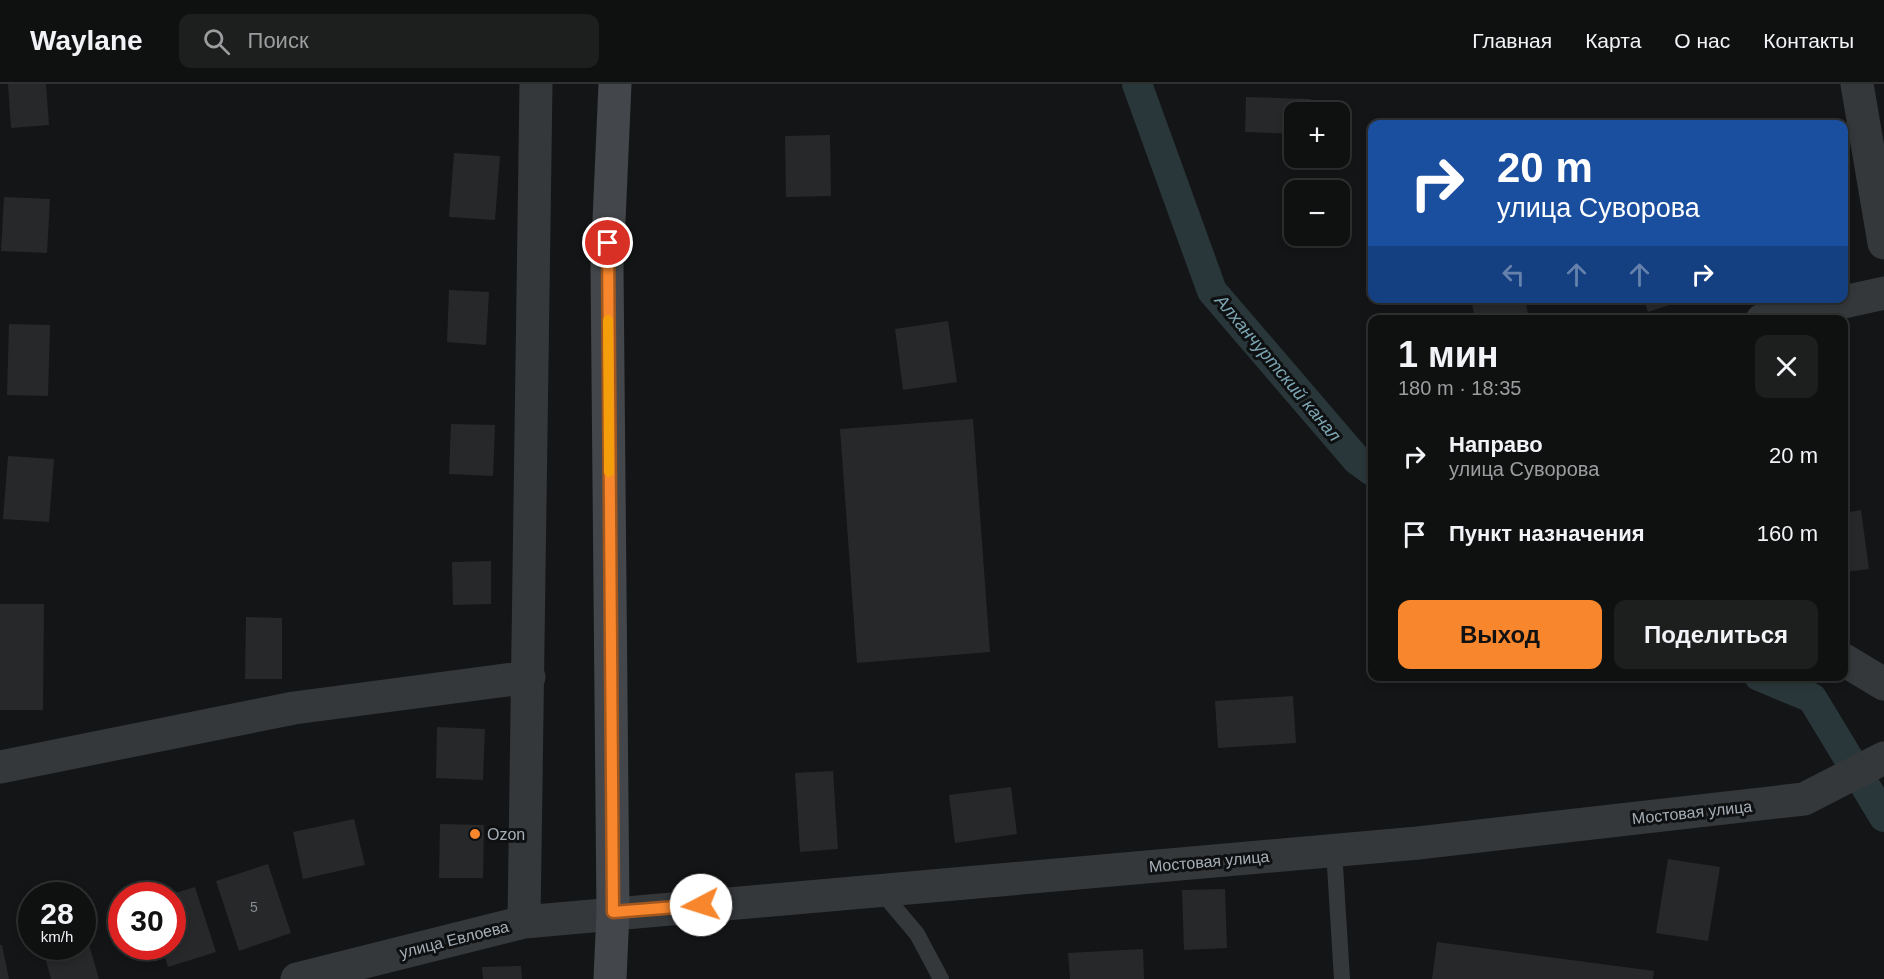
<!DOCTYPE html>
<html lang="ru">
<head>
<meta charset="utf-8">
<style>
  body { margin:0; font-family:Helvetica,sans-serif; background:#1d1e1e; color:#f1f3f6; height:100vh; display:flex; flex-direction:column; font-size:22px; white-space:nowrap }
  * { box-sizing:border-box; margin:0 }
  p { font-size:20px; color:#9b9d9f }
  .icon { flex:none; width:33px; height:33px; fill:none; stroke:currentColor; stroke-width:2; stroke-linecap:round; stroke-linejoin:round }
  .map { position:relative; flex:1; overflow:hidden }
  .details { position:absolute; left:1368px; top:231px; width:480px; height:366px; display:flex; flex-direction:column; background:#0f1010; border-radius:12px; box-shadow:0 3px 9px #0003,0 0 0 2px #2f3030 }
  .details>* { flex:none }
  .top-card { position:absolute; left:1368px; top:36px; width:480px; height:183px; border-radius:12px; box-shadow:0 3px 9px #0003,0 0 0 2px #2f3030; background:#1a4fa0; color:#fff; overflow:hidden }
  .fabs { position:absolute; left:1284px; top:18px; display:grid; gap:12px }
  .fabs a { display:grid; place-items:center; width:66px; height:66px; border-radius:12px; background:#0f1010; box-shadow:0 3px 9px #0003,0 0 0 2px #2f3030; font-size:30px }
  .speed { position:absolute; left:18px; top:798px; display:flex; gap:12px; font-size:30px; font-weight:700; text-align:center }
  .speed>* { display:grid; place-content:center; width:78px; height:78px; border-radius:50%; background:#0f1010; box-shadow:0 3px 9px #0003,0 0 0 2px #2f3030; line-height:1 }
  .speed small { font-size:15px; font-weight:400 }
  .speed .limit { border:9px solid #d22; background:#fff; color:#111 }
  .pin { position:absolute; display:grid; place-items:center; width:51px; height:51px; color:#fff; margin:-26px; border:3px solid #fff; border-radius:50%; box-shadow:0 2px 6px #0007 }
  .me { position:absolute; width:66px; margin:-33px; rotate:265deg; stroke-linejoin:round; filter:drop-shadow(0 0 4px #0008) }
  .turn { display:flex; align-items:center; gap:21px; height:126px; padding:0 30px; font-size:27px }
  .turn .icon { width:78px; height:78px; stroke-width:2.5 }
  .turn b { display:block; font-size:42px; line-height:51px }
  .lanes { display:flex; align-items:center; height:57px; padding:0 30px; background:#0003; justify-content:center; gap:30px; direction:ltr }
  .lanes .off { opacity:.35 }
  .round { display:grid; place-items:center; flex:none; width:63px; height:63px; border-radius:12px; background:#1d1e1e }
  .head { display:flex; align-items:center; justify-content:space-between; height:102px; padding:0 30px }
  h1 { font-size:36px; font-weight:600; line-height:45px }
  .button { display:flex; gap:12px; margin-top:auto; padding:12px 30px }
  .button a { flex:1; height:69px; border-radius:12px; background:#f7862c; color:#111; font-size:24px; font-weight:600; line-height:69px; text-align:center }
  .button a+a { background:#1d1e1e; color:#f1f3f6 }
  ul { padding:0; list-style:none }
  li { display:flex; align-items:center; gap:18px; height:78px; padding:0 30px }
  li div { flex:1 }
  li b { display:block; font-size:22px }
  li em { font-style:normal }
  header { display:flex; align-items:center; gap:36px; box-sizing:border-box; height:84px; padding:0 30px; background:#0f1010; border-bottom:2px solid #2f3030 }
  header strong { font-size:28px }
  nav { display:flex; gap:33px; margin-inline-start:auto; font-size:21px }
  .search { width:420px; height:54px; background:#1d1e1e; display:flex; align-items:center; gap:15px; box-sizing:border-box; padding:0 21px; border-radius:12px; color:#9b9d9f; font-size:22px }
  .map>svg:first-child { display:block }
</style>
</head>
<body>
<header>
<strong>Waylane</strong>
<div class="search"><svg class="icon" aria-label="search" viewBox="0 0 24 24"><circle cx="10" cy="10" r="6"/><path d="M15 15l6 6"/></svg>Поиск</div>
<nav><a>Главная</a><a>Карта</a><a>О нас</a><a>Контакты</a></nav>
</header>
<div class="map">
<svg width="1884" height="895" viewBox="0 0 1884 895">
  <rect width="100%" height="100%" fill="#141516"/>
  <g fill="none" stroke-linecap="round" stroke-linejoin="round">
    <path stroke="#2a373a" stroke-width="30" d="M1137,0L1212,207L1357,376L1372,387
      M1759,592L1812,614L1884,733"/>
  </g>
  <path fill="#27282a" d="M8,0H46L49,41L11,44Z
    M1246,13L1311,15L1310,28H1294V50L1245,48Z
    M830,51L831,112L786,113L785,52Z
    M454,69L500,72L495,136L449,133Z
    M4,113L50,115L47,169L1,167Z
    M449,206L489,208L486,261L447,258Z
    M1471,214H1525L1529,236H1475Z
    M1643,214H1687V215L1648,228Z
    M948,237L957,298L903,306L895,245Z
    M9,240L50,241L48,312L7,311Z
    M973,335L990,568L857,579L840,345Z
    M451,340L495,341L493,392L449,390Z
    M8,372L54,375L49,438L3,435Z
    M1861,426L1869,485L1844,488V429Z
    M491,477V520L453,521L452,478Z
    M0,520H44L43,626H0Z
    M246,533L282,534V595H245Z
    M1293,612L1296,659L1218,664L1215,617Z
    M437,643L485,645L483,696L436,694Z
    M833,687L838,765L800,768L795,689Z
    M1011,703L1017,750L955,759L949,711Z
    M354,735L365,781L303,795L293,748Z
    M440,740L484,741L483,794H439Z
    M1668,775L1720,783L1708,857L1656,849Z
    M268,780L291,849L239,867L216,797Z
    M195,803L216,868L168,883L161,862H172V810Z
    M1225,805L1227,864L1184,866L1182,806Z
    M83,840L99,895H51L42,862H82Z
    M1437,858L1654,887L1653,895H1432Z
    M0,861H2L9,895H0Z
    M1143,865L1144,895H1070L1068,869Z
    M521,882L522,895H483L482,883Z"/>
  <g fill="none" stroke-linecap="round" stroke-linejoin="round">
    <path stroke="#35383b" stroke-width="16" d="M1334,766L1342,895
      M879,805L917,850L941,895"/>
    <path stroke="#35383b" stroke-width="33" d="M1857,0L1884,159
      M1762,236L1884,209
      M1844,576L1884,600
      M0,683L294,624L529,593
      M524,838L536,0
      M297,895L524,838L1418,759L1804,715L1884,674"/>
    <path stroke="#43474b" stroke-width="33" d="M610,895L613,828L607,182L615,0"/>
  </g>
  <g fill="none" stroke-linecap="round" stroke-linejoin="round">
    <g stroke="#a1571d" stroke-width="15">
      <path id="route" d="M608,159L613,828L701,821"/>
    </g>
    <use href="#route" stroke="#f7862c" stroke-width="10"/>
    <path stroke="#f59e0b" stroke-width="10" d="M608,236L609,388"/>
  </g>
  <circle fill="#f7862c" stroke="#0f1011" stroke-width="2" cx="475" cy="750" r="6"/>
  <g text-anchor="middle" stroke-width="6" stroke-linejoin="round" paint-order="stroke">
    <g font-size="14" fill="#868c93">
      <text x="254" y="828">5</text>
    </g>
    <g font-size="16" fill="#a6afb7" stroke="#0f1011">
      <text transform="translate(1692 728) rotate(-6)" y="6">Мостовая улица</text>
      <text transform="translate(1209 777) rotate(-5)" y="6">Мостовая улица</text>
      <text transform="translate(454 855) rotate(-14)" y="6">улица Евлоева</text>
    </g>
    <g font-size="16" fill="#a6afb7" stroke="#0f1011" text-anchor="start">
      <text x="487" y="756">Ozon</text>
    </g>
    <g font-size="18" font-style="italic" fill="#7ba5b3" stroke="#0f1011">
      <text transform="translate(1278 284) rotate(50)" y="6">Алханчуртский канал</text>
    </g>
  </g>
</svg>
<div class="fabs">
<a>+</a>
<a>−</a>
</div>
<div class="speed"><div>28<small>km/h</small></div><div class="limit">30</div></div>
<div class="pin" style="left:608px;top:159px;background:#d93025"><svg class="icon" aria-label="arrive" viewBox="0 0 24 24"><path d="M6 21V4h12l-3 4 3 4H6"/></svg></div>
<svg class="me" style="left:701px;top:821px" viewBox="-20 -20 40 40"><circle r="19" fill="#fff"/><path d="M0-13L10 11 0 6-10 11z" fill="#f7862c"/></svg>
<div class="top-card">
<div class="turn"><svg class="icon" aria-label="right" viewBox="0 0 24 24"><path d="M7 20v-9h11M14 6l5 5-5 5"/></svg><div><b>20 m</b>улица Суворова</div></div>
<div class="lanes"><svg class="icon off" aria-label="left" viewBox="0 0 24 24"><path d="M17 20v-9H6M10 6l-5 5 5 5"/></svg><svg class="icon off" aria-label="ahead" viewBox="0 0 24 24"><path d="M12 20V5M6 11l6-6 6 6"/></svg><svg class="icon off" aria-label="ahead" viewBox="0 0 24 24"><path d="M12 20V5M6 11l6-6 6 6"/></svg><svg class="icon" aria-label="right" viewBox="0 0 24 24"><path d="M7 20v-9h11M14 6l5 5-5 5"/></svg></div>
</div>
<section class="details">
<div class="head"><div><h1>1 мин</h1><p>180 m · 18:35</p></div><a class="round"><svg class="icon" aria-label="close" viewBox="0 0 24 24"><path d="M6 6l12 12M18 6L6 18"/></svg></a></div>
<ul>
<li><svg class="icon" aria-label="right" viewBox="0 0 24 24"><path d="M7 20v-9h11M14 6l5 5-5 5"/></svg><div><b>Направо</b><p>улица Суворова</p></div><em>20 m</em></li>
<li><svg class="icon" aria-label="arrive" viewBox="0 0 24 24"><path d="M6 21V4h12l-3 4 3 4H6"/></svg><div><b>Пункт назначения</b></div><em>160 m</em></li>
</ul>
<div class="button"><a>Выход</a><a>Поделиться</a></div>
</section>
</div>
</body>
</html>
